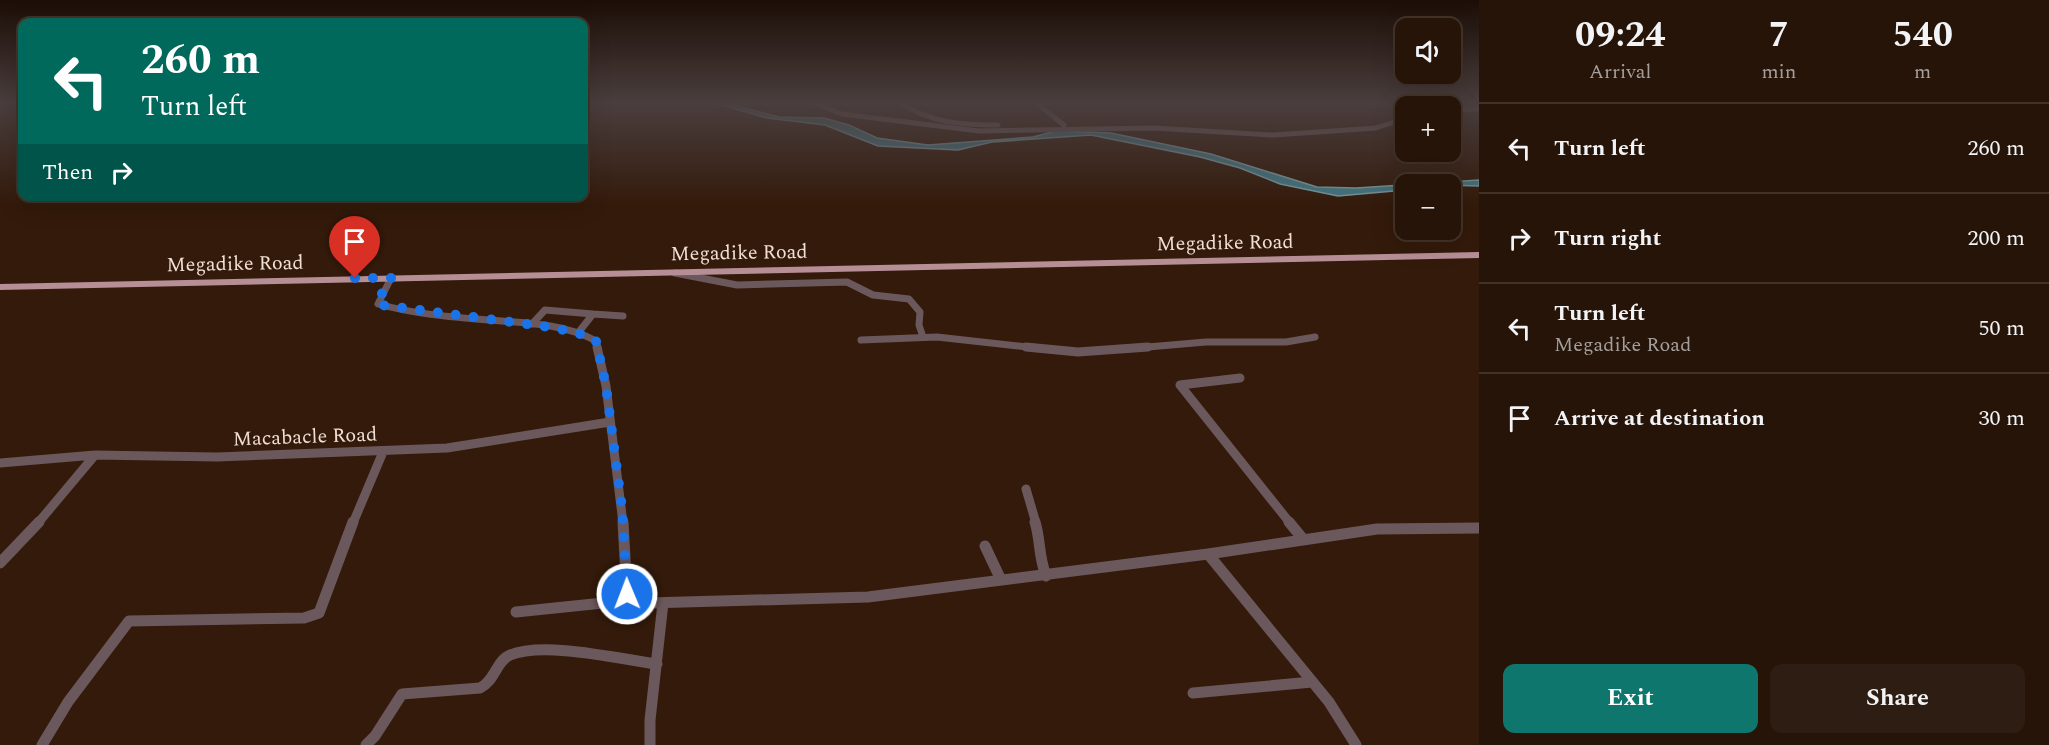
<!DOCTYPE html>
<html lang="en">
<head>
<meta charset="utf-8">
<style>
  body { margin:0; font-family:Spectral,serif; background:#2e1d12; color:#f1f3f6; height:100vh; display:flex; flex-direction:column; font-size:22px; white-space:nowrap }
  * { box-sizing:border-box; margin:0 }
  p { font-size:20px; color:#a49e9c }
  .icon { flex:none; width:33px; height:33px; fill:none; stroke:currentColor; stroke-width:2; stroke-linecap:round; stroke-linejoin:round }
  .map { position:relative; flex:1; overflow:hidden }
  .panel { display:flex; flex-direction:column; background:#261408; width:570px }
  .panel>* { flex:none }
  .banner { position:absolute; left:18px; top:18px; width:570px; height:183px; border-radius:12px; box-shadow:0 6px 24px #0002,0 0 0 2px #423329; background:#00695c; color:#fff; overflow:hidden }
  .controls { position:absolute; left:1395px; top:18px; display:grid; gap:12px }
  .controls a { display:grid; place-items:center; width:66px; height:66px; border-radius:12px; background:#261408; box-shadow:0 6px 24px #0002,0 0 0 2px #423329; font-size:30px }
  .pin { position:absolute; display:grid; place-items:center; width:51px; height:51px; color:#fff; margin:-62px -26px; border-radius:50% 50% 50% 0; rotate:-45deg; box-shadow:0 0 6px #0007 }
  .pin .icon { rotate:45deg }
  .me { position:absolute; width:66px; margin:-33px; rotate:359deg; stroke-linejoin:round; filter:drop-shadow(0 0 4px #0008) }
  .turn { display:flex; align-items:center; gap:21px; height:126px; padding:0 24px; font-size:27px }
  .turn .icon { width:78px; height:78px; stroke-width:2.5 }
  .turn b { display:block; font-size:42px; line-height:51px }
  .then { display:flex; align-items:center; height:57px; padding:0 24px; background:#0003; gap:12px; font-size:22px }
  .eta { display:flex; justify-content:space-evenly; align-items:center; height:102px; text-align:center }
  .eta b { font-size:36px; font-weight:700; line-height:42px }
  .action { display:flex; gap:12px; margin-top:auto; padding:12px 24px }
  .action a { flex:1; height:69px; border-radius:12px; background:#0f766e; color:#fff; font-size:24px; font-weight:700; line-height:69px; text-align:center }
  .action a+a { background:#2e1d12; color:#f1f3f6 }
  ul { padding:0; list-style:none }
  li { display:flex; align-items:center; gap:18px; height:90px; padding:0 24px; border-top:2px solid #423329 }
  li div { flex:1 }
  li b { display:block; font-size:22px }
  li em { font-style:normal }
  main { display:flex; flex:1; min-height:0 }
  .map>svg:first-child { display:block }
</style>
</head>
<body>
<main>
<div class="map">
<svg width="1479" height="745" viewBox="0 0 1479 745">
  <rect width="100%" height="100%" fill="#331a0a"/>
  <path fill="#427682" stroke="#76969b" stroke-width="1.5" d="M711,102H722L779,117L824,118L849,125L877,138L928,145L1033,137L1056,131L1111,133L1211,154L1317,187L1356,188L1479,180V186L1406,184L1405,190L1338,196L1280,184L1240,168L1200,157L1091,135L992,142L958,150L878,146L825,125L767,118Z"/>
  <g fill="none" stroke-linecap="round" stroke-linejoin="round">
    <path stroke="#6b585c" stroke-width="5" d="M813,102L842,114L979,131L1154,128L1273,135L1376,128L1406,118
      M899,102C930,123 962,125 998,125
      M1035,102L1064,125
      M1450,110L1479,109"/>
    <path stroke="#6b585c" stroke-width="7" d="M675,273L737,285L847,282L873,295L909,299L920,312L919,325L922,334
      M391,278L378,304C414,314 451,317 488,320C524,323 564,323 596,341L598,348
      M593,314L623,316
      M532,324L545,310L593,314L578,333
      M861,340L937,337L1037,348
      M1136,348L1206,342H1286L1315,337"/>
    <path stroke="#6b585c" stroke-width="9" d="M597,347L606,386L623,523
      M1026,347L1078,352L1148,347
      M1240,378L1180,385L1290,523
      M0,463L95,455L217,457L447,448L610,422
      M1026,489L1036,523
      M38,523L95,455
      M353,523L383,452"/>
    <path stroke="#6b585c" stroke-width="11" d="M623,522L627,594L648,603L868,597L1208,554
      M1035,522C1041,542 1038,554 1046,576
      M1289,522L1303,539
      M985,546L1001,580
      M0,563L39,522
      M516,612L603,603L627,594
      M1193,693L1312,682
      M42,745L68,702L129,621L304,618L319,613L353,522
      M366,745L375,736L402,694L480,688C495,681 496,661 510,655C544,641 620,659 657,664
      M650,745V720L663,603
      M1356,745L1329,702L1208,554L1377,529L1479,528"/>
    <path fill="#b68e96" fill-rule="evenodd" d="M1479,252V258L0,290V284Z"/>
  </g>
  <linearGradient id="sky" x2="0" y2="1"><stop stop-color="#1c0e06"/><stop offset="0.5" stop-color="#4a3e3e"/><stop offset="1" stop-color="#4a3e3e" stop-opacity="0"/></linearGradient>
  <rect width="1479" height="206" fill="url(#sky)"/>
  <g fill="none" stroke-linecap="round" stroke-linejoin="round">
    <path stroke="#1a73e8" stroke-width="10" stroke-dasharray="0 18" d="M355,278H391L377,302L381,305L549,327L578,333L596,341L606,386L622,508L627,594"/>
  </g>
  <g text-anchor="middle" stroke-width="4.5" stroke-linejoin="round" paint-order="stroke">
    <g font-size="20" fill="#f1dfd5" stroke="#331a0a">
      <text transform="translate(1225 242) rotate(-1)" y="7">Megadike Road</text>
      <text transform="translate(739 252) rotate(-1)" y="7">Megadike Road</text>
      <text transform="translate(235 263) rotate(-1)" y="7">Megadike Road</text>
      <text transform="translate(305 436) rotate(-2)" y="7">Macabacle Road</text>
    </g>
  </g>
</svg>
<div class="controls">
<a><svg class="icon" aria-label="sound" viewBox="0 0 24 24"><path d="M4 9h4l5-4v14l-5-4H4zM17 9q2 3 0 6"/></svg></a>
<a>+</a>
<a>−</a>
</div>
<div class="pin" style="left:355px;top:278px;background:#d93025"><svg class="icon" aria-label="arrive" viewBox="0 0 24 24"><path d="M6 21V4h12l-3 4 3 4H6"/></svg></div>
<svg class="me" style="left:627px;top:594px" viewBox="-20 -20 40 40"><circle r="17" fill="#1a73e8" stroke="#fff" stroke-width="3"/><path d="M0-11L8 9 0 5-8 9z" fill="#fff"/></svg>
<div class="banner">
<div class="turn"><svg class="icon" aria-label="left" viewBox="0 0 24 24"><path d="M17 20v-9H6M10 6l-5 5 5 5"/></svg><div><b>260 m</b>Turn left</div></div>
<div class="then">Then<svg class="icon" aria-label="right" viewBox="0 0 24 24"><path d="M7 20v-9h11M14 6l5 5-5 5"/></svg></div>
</div>
</div>
<section class="panel">
<div class="eta">
<div><b>09:24</b><p>Arrival</p></div>
<div><b>7</b><p>min</p></div>
<div><b>540</b><p>m</p></div>
</div>
<ul>
<li><svg class="icon" aria-label="left" viewBox="0 0 24 24"><path d="M17 20v-9H6M10 6l-5 5 5 5"/></svg><div><b>Turn left</b></div><em>260 m</em></li>
<li><svg class="icon" aria-label="right" viewBox="0 0 24 24"><path d="M7 20v-9h11M14 6l5 5-5 5"/></svg><div><b>Turn right</b></div><em>200 m</em></li>
<li><svg class="icon" aria-label="left" viewBox="0 0 24 24"><path d="M17 20v-9H6M10 6l-5 5 5 5"/></svg><div><b>Turn left</b><p>Megadike Road</p></div><em>50 m</em></li>
<li><svg class="icon" aria-label="arrive" viewBox="0 0 24 24"><path d="M6 21V4h12l-3 4 3 4H6"/></svg><div><b>Arrive at destination</b></div><em>30 m</em></li>
</ul>
<div class="action"><a>Exit</a><a>Share</a></div>
</section>
</main>
</body>
</html>
